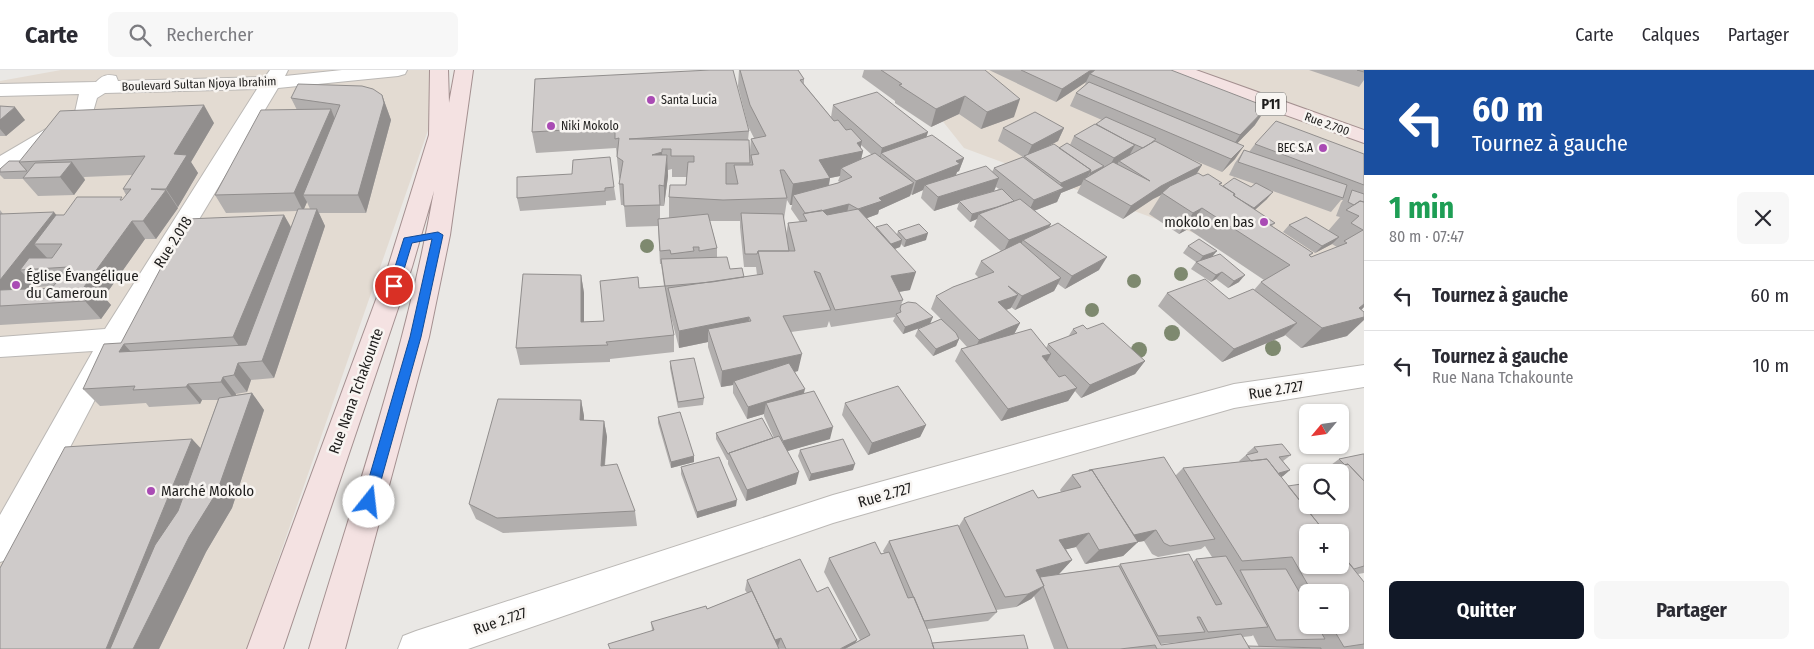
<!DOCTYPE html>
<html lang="fr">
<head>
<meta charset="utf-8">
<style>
  body { margin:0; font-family:"Fira Sans Condensed",sans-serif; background:#f7f7f7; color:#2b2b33; height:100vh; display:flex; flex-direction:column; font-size:19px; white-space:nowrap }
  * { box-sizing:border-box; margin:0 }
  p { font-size:16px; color:#7c7c81 }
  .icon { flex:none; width:28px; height:28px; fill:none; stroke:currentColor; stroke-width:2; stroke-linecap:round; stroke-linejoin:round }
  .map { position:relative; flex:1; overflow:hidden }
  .details { display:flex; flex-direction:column; background:#fff; width:450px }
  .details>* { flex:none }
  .top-card { background:#1a4fa0; color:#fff; overflow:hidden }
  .needle { width:32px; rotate:241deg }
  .controls { position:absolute; left:1299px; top:334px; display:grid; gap:10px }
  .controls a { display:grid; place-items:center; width:50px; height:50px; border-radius:8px; background:#fff; box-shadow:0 1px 4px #0004; font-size:25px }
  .pin { position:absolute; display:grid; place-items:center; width:42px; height:42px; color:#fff; margin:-21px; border:2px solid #fff; border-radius:50%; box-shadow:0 1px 5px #0007 }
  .me { position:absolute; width:55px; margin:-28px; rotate:16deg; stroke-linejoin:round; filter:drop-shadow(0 0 4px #0008) }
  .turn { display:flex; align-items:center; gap:18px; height:105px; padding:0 25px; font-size:22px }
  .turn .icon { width:65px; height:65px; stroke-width:2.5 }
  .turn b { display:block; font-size:35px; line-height:42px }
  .round { display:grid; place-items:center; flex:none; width:52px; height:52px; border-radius:8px; background:#f7f7f7 }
  .summary { display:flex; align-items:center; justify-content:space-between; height:85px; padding:0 25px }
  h1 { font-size:30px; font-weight:700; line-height:38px; color:#1e9e55 }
  .action { display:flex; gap:10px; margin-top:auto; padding:10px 25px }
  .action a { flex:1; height:58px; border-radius:8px; background:#111827; color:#fff; font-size:20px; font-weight:700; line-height:58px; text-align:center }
  .action a+a { background:#f7f7f7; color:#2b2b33 }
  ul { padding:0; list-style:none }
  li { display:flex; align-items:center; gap:15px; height:70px; padding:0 25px; border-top:1px solid #e1e1e2 }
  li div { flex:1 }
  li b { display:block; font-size:19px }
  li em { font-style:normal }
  header { display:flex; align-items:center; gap:30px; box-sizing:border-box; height:70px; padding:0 25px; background:#fff; border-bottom:1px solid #e1e1e2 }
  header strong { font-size:24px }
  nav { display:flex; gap:28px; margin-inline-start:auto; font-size:18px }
  .search { width:350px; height:45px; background:#f7f7f7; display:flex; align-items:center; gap:12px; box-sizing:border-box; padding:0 18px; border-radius:8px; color:#7c7c81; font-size:19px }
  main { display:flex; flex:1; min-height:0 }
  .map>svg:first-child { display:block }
</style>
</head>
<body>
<header>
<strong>Carte</strong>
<div class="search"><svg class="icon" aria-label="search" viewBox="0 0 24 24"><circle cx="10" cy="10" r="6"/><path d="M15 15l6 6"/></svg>Rechercher</div>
<nav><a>Carte</a><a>Calques</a><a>Partager</a></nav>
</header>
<main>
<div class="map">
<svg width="1364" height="579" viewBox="0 0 1364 579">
  <rect width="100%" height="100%" fill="#eae8e5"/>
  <path fill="#e3dbd2" d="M61,0H449L247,579H0V11Z
    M902,0H1364V226L964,78Z"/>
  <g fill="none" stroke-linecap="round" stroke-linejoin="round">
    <g stroke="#bbb8b5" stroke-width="2">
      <path id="minor" d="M270,0H288L285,6L342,0H407L405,4L398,6L278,18L124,274L12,488L0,492V445L93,281L0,287V267L105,259L257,19L105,23L97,28L91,49L8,100L0,102V86L75,42L79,24L0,26V14L96,12C103,5 107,4 116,6L118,11L265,7Z
        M1364,295V317L1234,338L833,453L468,579H398L403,566L416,561L833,425L1234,314Z"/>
    </g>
    <g stroke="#a49090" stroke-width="2">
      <path id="major" d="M430,0H448L449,33L455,0H473L450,165L429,267L345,579H309C354,428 407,277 434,121L412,197L283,579H247L388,197L429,65Z
        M1169,0H1196L1364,60V73L1171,4Z"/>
    </g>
    <use href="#minor" fill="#fff" fill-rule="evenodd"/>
    <use href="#major" fill="#f4e2e2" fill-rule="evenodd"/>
  </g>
  <g fill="#7e896f">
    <circle cx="647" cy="176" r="7"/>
    <circle cx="1181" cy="204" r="7"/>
    <circle cx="1134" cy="211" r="7"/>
    <circle cx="1092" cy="240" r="7"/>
    <circle cx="1172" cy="263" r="8"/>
    <circle cx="1273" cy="278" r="8"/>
    <circle cx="1139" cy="280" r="8"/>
  </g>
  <path fill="#b2afae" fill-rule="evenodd" d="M739,0H798L804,9V14L831,47L833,35L926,68L964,88L959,101L957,102L956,105L992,102L994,98L1023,88V87L998,71L1003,58H1064L1058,71L1048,76L1059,78L1070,75L1074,66L1096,54L1102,50L1070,36L1076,23L1085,15L1086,12L1056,32L989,0H1171L1255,55L1237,73L1235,89L1222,102L1184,86L1202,95L1196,105L1223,116L1251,117L1255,114L1229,105L1235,93L1244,80L1249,82L1255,74L1364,84V237L1361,240L1347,266L1301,278L1285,265L1222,292L1158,236L1167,223L1229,229L1254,220L1261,212L1264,210L1188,159L1179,164L1149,144L1161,125L1153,129L1123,149L1077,123L1081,115L1061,123L1057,132L1034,141L1049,157L1099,200L1065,219L1058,214L1054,221L1015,240L1011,237V238L1006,240L1020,253L1014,264L1046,278L1048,274L1068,267L1073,259H1087L1145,291L1135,304L1081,328L1075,321L1068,331L1001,351L955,291L961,279L967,277L958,267L959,269L956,276L933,286L915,266L918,259L926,256L903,264L893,251L895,247L831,257L829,251L827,257L791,262L798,301L795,302L804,323L830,369L787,381L796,414L746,431L728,394V390H727L716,369V363L774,368L764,346V344L747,349L733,323V315L721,317L708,277V272L679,278L669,239L674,265V282L610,289V292L520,295L516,278L581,205L584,223V252L604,251L639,218L664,216L661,194H660L658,156L626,157L624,135H621L619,114L620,109L619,108L616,78L536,83L532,62L535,9L749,61L748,70L750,80L751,69L754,68L748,56L738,16ZM861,75L872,85L861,89L863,81L860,78ZM672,99V107H687L686,115L669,127V148L660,149V136H664L668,106V100ZM840,106L838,111L840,112L829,116L830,108ZM996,117L999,119L994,121ZM1267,119L1331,142L1341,130H1343L1341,133L1336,146L1340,147L1328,161L1289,155L1283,162L1315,183L1332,174L1339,167L1332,174L1337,177L1311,187L1310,186L1313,183L1272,156L1275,153L1255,140L1267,129ZM923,120L921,128L934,141L959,133L957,139L970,152L977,149L974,157L1001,181L981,191L975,204L979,208L936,226L931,239L941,249L930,254L901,235L903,230L899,222L910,220L895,179L900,177L901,174L904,177L926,170L898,161L897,164L876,157V158L867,148L878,144L879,140L910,126L911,124L912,125ZM787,130L790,135H792L791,139L800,152L788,153L786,165L784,149ZM710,151H740V157L744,197H756L757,205L744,207L730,199L717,187V178Z
    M864,0H985L1014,47L981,59L959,44L931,57L895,33V31L862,7Z
    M1309,0H1364V10L1359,17Z
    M382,25L391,50L366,143H319L325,156L274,308L251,310L247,322L236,324V325L252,323L264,340L232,438L206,482L159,579H0L192,369L200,379L218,330H202L200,334L149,337L146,333L100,336L83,319L121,273L284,145L291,157L297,141L226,143L215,125L297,40L291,28ZM307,132L310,139H304Z
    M0,36L25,50L6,66H0Z
    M214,53L191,92L198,103L178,137H177L178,138L156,169H145L104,227L111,235L101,249L0,255V140L3,144L64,145L124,129L126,125L123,119L132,105L84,107L85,110L74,125L38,126L23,109H4L0,105V99L20,91ZM33,214L37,217L53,216L52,218L30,219Z
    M517,107L614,117L616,130L606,131V135L520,141L517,128Z
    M1188,176L1213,186L1239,212L1228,218L1216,209L1211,212L1191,199L1196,192L1183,183Z
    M670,291L704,328L703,335L678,338L670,298Z
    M581,330L584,346V350L604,351L607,367L605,396L635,441L637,456L503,463L476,449L469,434Z
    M845,333L926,355L920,367L868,385L842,345Z
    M658,347L694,386V392L671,398L658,353Z
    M1254,377L1291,385L1283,391L1290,400L1283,406L1281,407L1288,416L1308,435L1340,402H1322L1327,399L1333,397L1331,395L1339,389L1364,384V503L1358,504L1364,512V579H1054L1034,526L1031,529L1016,537L996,540L997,542L988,551L927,559L932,573L1028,579H779L652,560L651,552L707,539L747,523L745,520L747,510L817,522L857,570L855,573L860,570L824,502L829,488L884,483L883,481L889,471L959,456L964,448L1061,422L1060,420L1072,405L1088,401L1089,400L1176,405L1183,398L1240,392L1239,391L1246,385H1248L1247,383ZM1144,471L1152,484L1158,487L1201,479L1205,476L1212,487L1196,489L1193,492L1120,494L1118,496L1053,505L1059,504L1072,490L1066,479L1076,477L1085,494L1123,486L1138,472ZM1308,522H1340V555H1308ZM1253,565L1259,577L1248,576L1243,567L1252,566ZM1182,572L1161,575L1160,574Z
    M800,380L853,400L809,411L798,386Z
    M681,397L736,436L697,448L681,404Z"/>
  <path fill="#918e8d" d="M1091,0H1097L1090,4L1086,12L1056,32L1062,19Z
    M382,25L391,50L366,143L358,125Z
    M965,26L959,44L931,57L936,39Z
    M1020,29L1014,47L981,59L987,42Z
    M204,35L214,53L191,92L198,103L178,137L166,119L174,84Z
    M15,37L25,50L6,66L0,59V50Z
    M1267,37L1255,55L1228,83L1240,65Z
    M331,39L338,57L303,125L307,132L303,141L294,123Z
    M1064,58L1058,71L1026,88L1032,75Z
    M928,62L924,75L881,83L880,90L879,91L882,78Z
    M862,71L860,81H863L858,102L841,98L840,106L830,108L826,128L793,125L792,135H790L793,114L819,90Z
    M1135,75L1128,88L1119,91L1117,95L1107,101L1114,88Z
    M1244,76L1235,89L1222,102L1231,89Z
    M662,82L663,103L652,85Z
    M667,85L668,106L664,136V116Z
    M964,88L959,101L957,102L955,107L925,115L923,120L912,125L916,111L956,91Z
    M72,92L85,110L74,125L60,107Z
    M1202,95L1193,109L1162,123L1161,125L1153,129L1123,149L1131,136L1161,116Z
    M1104,96L1100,103L1086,111L1090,103Z
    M1091,100L1086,110L1084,109L1081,115L1061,123L1057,132L1028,143L1034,130L1058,121L1061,113Z
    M999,108L994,121L959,131V133L934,141L938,127Z
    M914,113L910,126L879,140L878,144L854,153L858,140L879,128Z
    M166,120L178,138L156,169L143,151Z
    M1273,122L1267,129L1249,145L1254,138Z
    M1015,132L979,144L977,149L970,152L972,144Z
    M849,134L846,147L807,151L806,144Z
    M1202,138L1188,159L1179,164L1193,143Z
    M317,139L325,156L274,308L262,291Z
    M54,142L71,163L62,174H34L50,191L20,200L33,214L18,235L0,222V210Z
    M284,145L294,163L245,285L233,267Z
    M132,151L145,169L104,227L111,235L101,249L85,231L84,217Z
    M1051,154L1044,167L1023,170L1020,176L1003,183L1009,170Z
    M928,163L926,170L904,177L906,170Z
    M1339,167L1332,174L1315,183L1322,176Z
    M902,170L900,177L889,181L891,174Z
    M1217,181L1211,188L1198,193L1203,186Z
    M1107,187L1099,200L1065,219L1072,206Z
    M916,202L910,220L886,224L891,206Z
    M1222,202L1216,209L1211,212L1216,205Z
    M581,205L584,223V270L581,252Z
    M1245,205L1239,212L1228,218L1234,211Z
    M1061,208L1054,221L1015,240L1022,226Z
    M1018,225L1011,238L992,245L998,232Z
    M1364,234V237L1358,243L1364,247V250L1347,266L1301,278L1322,258L1359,238Z
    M749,247L748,265L708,259V272L679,278V261Z
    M933,247L930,254L903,264L905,257Z
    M1020,253L1013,266L973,283L979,270Z
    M1297,253L1284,266L1222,292L1234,279Z
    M959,269L956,276L933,286L936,279Z
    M124,274L139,291L119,282Z
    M802,284L798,301L736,314L734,311L733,315L721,317L722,301Z
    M1051,284L1044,297L1042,286Z
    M1145,291L1135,304L1081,328L1090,315Z
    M238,293L251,310L247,322L234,305Z
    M223,307L236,324L234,329L221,312Z
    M188,314L202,330L200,334L186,317Z
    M1077,318L1068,331L1001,351L1008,339Z
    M805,319L802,331L766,333L764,344L747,349L748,337Z
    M252,323L264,340L232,438L206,482L159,579H133Z
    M581,330L584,346L583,367L580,350Z
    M604,351L607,367L603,412L601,396Z
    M926,355L920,367L868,385L872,373Z
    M833,357L830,369L781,383L783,371Z
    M192,369L207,385L132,579H106Z
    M694,386V392L671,398V392Z
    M855,394L853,400L809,411L811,404Z
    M1290,400L1283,406L1281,407L1279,403Z
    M799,402L796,414L746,431L747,420Z
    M737,430L736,436L697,448V442Z
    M1156,460L1144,471L1138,472L1123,486L1085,494L1099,480L1133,465Z
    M1089,463L1076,477L1047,484L1059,470Z
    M1072,490L1059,504L1040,509L1036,500Z
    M1044,516L1031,529L1016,537L1028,524Z
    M781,568L778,576L773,578L775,570Z
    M857,570L852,579H840Z"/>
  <path fill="#cfcbca" stroke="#918e8d" d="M710,0H733L749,61L629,69L749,70L750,93H726V114H738L734,95H753L751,85L759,84L751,69L766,66L750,35L740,0H798L804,9L800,10L834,51L838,50L846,60L851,59L862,71L857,73L863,81L819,90L830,108L793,114L784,100H780L787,128L723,130L669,127L670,115H686L688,92H694V86H671V79H662V82L652,85H667L664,116L659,115L660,135L624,136L623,114H619L623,91L617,87L619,68L615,69V57L532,62L535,9Z
    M881,0H985L1020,29L987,42L965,26L936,39L899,15L902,14Z
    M1021,0H1091L1062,19Z
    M1095,0H1171L1267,37L1240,65L1090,4Z
    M1357,0H1364V2Z
    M1089,12L1244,76L1231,89L1076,23Z
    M298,14L362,16L373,19L382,25L384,33L358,125H303L340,35L291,28Z
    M877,22L928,62L882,78L833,35Z
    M204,35L174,84L187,85L166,119H151L166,120L143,151H132L84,217H96L85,231L0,236V220L52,218L68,197L20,200L29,188H52L62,174H34L56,145H64L77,127H122L120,130H122L131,119H123L145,86L19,92L60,41Z
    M0,36L15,37L0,50Z
    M331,39L294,123L215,125L261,40Z
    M1035,42L1064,58L1032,75L1003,58Z
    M1106,47L1156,69L1151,73L1143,78L1127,71L1096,54Z
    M1276,51L1364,84V115L1255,74Z
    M1095,54L1135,75L1114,88L1074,66Z
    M932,65L964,88L956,91L960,94L916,111L881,83Z
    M1155,71L1202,95L1161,116L1131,136L1084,109L1113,92L1150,111L1119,91Z
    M1067,73L1104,96L1090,103L1091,100L1059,78Z
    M1054,74L1091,100L1061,113L1024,86Z
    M1244,80L1347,115L1343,128L1238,92Z
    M875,83L914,113L879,128L882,131L858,139L849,134L821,141L805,143L793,125L838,113L852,107L841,98Z
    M610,87L614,117L605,118V121L517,128V107L572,104L573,90Z
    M1023,87L1064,118L1034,130L994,98Z
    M9,91H20L19,92L27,101L0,102V99Z
    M72,92L60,107L23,108L35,93Z
    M986,96L999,108L938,127L925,115Z
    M1198,103L1203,106L1208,104L1222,113L1219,114L1235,124L1233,125L1275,153L1270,155L1313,183L1309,185L1311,187L1347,173L1344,171L1363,160L1351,153L1359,146L1346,140L1360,131L1364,132V234L1359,238L1364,242V247L1322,258L1261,212L1290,195L1202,138L1193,143L1162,123L1170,116Z
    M1234,108L1251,117L1256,113L1273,122L1254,138L1234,126L1235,124L1223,116Z
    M1002,119L1014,131L997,137L972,144L959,131Z
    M1352,120L1364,124V132L1360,131L1354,135L1348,132Z
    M1020,129L1051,154L1009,170L979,144Z
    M298,139H317L262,291L238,293L234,305L223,307L221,312L188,314L186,317L133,320L135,316L83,319L104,274L121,273L187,149L284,145L233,267L124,274L119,282L246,275Z
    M858,139L916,202L891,206L903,230L835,240L820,203L814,201L831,240L783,246L802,284L722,301L708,259L751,251L749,247L679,261L668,218L763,204L758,181H795L788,153L807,151L803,144L822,140L827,145Z
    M54,142L0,210V144Z
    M741,143L783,144L789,181H758L757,184H745Z
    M708,144L717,178L699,181V177H693L694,181L671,184L670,180L660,181L658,149Z
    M1306,147L1339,167L1322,176L1289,155Z
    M1058,153L1107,187L1072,206L1023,170Z
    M887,154L902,170L891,174L876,157Z
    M919,154L928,163L906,170L898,161Z
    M1199,169L1217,181L1203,186L1188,176Z
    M1020,172L1061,208L1022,226L1008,216L1018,225L998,232L1020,253L979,270L936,226L953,217L994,202L981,191Z
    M1220,184L1245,205L1234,211L1222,202L1216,205L1196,192Z
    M727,187L730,199L742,198L744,207L712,212L665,216L661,189Z
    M523,204L581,205V252L604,251L600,211L638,207L639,218L665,216L674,265L606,272L608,275L516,278Z
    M1205,209L1229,229L1253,219L1297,253L1234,279L1167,223Z
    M908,232L916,233L933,247L905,257L896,244L901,242L900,239L901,235Z
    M941,249L956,263L959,269L936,279L918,259Z
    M1103,253L1145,291L1090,315L1048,274L1077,263L1073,259L1083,255L1087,259Z
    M1031,259L1051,284L1042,286L1059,307L1065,305L1077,318L1008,339L961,279Z
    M694,288L704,328L678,332L670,291Z
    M789,293L805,319L748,337L734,311Z
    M898,316L926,355L872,373L845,333Z
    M814,321L833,357L783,371L766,333Z
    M252,323L217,422L189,467L133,579H110L155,475L178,441L219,328Z
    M498,329L581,330L580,350L604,351L601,396L617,394L635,441L497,448L469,434Z
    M680,342L694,386L671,392L658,347Z
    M762,348L773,368L729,383V384H728L716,363Z
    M779,366L799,402L747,420L729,383Z
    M192,369L106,579H0V498L65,377Z
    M843,369L855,394L811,404L800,380Z
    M1282,374L1291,385L1279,387L1290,400L1279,403L1282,406H1280L1267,389L1251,391L1246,385L1258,382L1254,377Z
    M1363,384H1364V411L1348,394L1345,395L1339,389Z
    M719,387L737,430L697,442L681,397Z
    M1164,387L1215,469L1170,476L1164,473L1156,460L1134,465L1092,400L1089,401V400Z
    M1267,389L1325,462H1308V495H1340V482L1364,512V574L1344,577L1331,555H1340V522H1312L1292,487L1242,491L1183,398Z
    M1348,394L1364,411V496L1354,499L1340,482V462H1325L1288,416L1308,413V435H1340V402H1330L1327,399Z
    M1092,400L1138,472L1099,480L1089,463L1059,470L1072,490L1036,500L1044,516L1028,524L1005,527L964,448L1033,420L1038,428L1081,417L1072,405Z
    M958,455L997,542L924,551L889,471Z
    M875,472L881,484L889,482L908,528L914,527L930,566L934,579H844L870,565L829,488Z
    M1189,484L1216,535L1222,534L1196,489L1226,486L1268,557L1208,562L1200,547H1197L1205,562L1158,566L1120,494Z
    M800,489L817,522L828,517L857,570L840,579H786L781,568L775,570L747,510Z
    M1119,496L1161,575L1241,564L1250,579H1157L1155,575L1120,579H1068L1043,516H1044L1040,507Z
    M1286,499L1308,537V555H1317L1325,569L1276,570L1240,500Z
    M752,521L779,579H610L608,574L654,560L651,552L706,536L707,539Z
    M1024,565L1028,579H934L932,573Z
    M1248,576L1321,578V579H1250Z"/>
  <path fill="#1a73e8" stroke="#114b97" d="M438,162L443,165L421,267L375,432L373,436L369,438L364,436L362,432L410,267L432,169L412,173L399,216L394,219L389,216L404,168Z"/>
  <g fill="#a94bb4" stroke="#f8f5f2" stroke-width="2">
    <circle cx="651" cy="30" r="5"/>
    <circle cx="551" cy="56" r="5"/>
    <circle cx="1323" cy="78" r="5"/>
    <circle cx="1264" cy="152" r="5"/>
    <circle cx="16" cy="215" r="5"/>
    <circle cx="151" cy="421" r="5"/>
  </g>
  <g text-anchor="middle" stroke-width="5" stroke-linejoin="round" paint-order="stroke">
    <g font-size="12" fill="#1e1d1c" stroke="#f8f5f2">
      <text transform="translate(199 14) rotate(-2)" y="4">Boulevard Sultan Njoya Ibrahim</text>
      <text transform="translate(1327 54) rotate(20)" y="4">Rue 2.700</text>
    </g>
    <g font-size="12" fill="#1e1d1c" stroke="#f8f5f2" text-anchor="start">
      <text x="661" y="34">Santa Lucia</text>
      <text x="561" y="60">Niki Mokolo</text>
      <text x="1313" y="82" text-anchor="end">BEC S.A</text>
    </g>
    <rect fill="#f8f5f2" stroke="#5f5e5c" stroke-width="1" x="1256" y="22.5" width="30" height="23" rx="4"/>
    <g font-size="14" font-weight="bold" fill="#1e1d1c">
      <text x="1271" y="39">P11</text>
    </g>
    <g font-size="15" fill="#1e1d1c" stroke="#f8f5f2" text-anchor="start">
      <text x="1254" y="157" text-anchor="end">mokolo en bas</text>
      <text x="26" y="211">Église Évangélique<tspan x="26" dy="17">du Cameroun</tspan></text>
      <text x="161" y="426">Marché Mokolo</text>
    </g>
    <g font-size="15" fill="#1e1d1c" stroke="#f8f5f2">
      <text transform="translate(173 172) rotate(-58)" y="5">Rue 2.018</text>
      <text transform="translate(1276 320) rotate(-9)" y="5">Rue 2.727</text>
      <text transform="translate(356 321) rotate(-70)" y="5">Rue Nana Tchakounte</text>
      <text transform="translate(885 425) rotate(-16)" y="5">Rue 2.727</text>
      <text transform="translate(500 551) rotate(-19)" y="5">Rue 2.727</text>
    </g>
  </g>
</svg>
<div class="controls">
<a><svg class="needle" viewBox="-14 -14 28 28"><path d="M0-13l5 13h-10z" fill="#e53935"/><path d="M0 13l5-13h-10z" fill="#7c7c81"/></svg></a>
<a><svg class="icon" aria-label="search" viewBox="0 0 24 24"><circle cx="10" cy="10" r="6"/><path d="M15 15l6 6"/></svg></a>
<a>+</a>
<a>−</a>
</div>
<div class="pin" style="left:394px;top:216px;background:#d93025"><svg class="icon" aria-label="arrive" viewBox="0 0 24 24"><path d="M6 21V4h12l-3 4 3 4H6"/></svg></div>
<svg class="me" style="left:369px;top:432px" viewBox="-20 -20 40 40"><circle r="19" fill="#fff"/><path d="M0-13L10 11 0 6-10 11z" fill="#1a73e8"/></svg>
</div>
<section class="details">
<div class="top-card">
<div class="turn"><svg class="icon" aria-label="left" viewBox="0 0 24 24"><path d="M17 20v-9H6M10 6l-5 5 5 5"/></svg><div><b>60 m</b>Tournez à gauche</div></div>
</div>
<div class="summary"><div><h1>1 min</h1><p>80 m · 07:47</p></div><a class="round"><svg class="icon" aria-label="close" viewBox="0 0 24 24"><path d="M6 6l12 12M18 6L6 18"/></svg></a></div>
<ul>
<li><svg class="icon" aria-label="left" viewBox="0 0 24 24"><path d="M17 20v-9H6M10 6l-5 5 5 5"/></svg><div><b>Tournez à gauche</b></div><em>60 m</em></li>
<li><svg class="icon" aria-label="left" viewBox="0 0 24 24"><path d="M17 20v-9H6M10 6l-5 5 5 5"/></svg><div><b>Tournez à gauche</b><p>Rue Nana Tchakounte</p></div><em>10 m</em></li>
</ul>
<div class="action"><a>Quitter</a><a>Partager</a></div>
</section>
</main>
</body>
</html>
